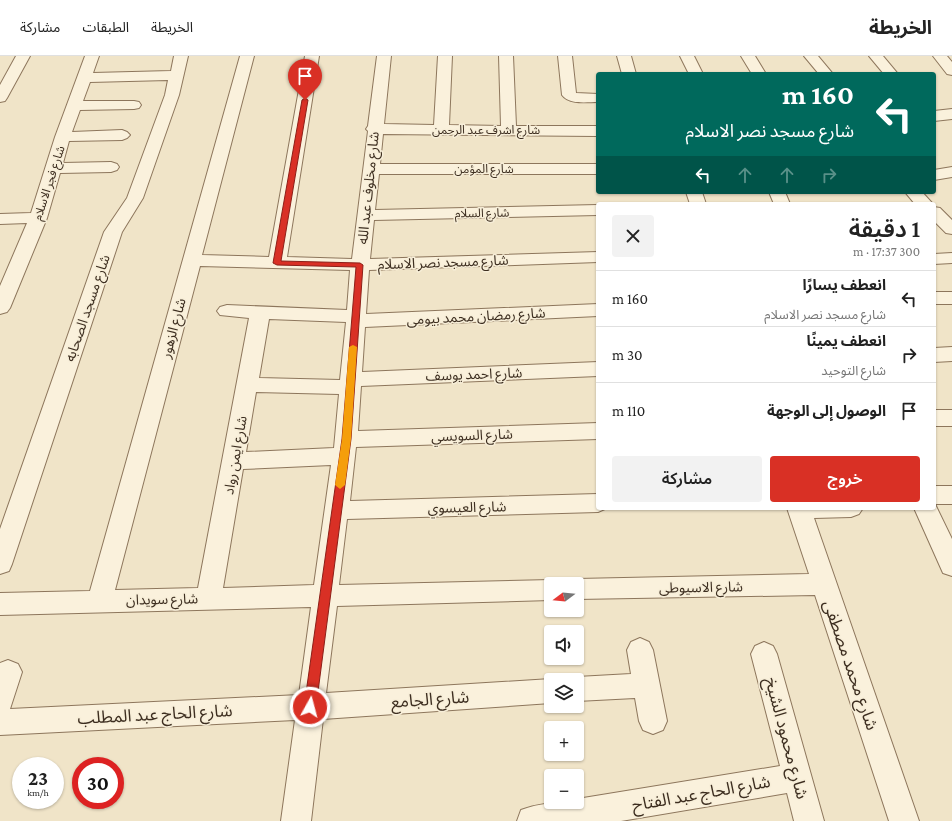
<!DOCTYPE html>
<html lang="ar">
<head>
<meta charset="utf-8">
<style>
  body { margin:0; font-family:"Crimson Pro","Noto Sans Arabic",serif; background:#f2f2f2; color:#222; direction:rtl; height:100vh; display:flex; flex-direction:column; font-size:15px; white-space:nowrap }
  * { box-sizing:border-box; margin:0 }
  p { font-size:13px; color:#767676 }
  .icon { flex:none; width:22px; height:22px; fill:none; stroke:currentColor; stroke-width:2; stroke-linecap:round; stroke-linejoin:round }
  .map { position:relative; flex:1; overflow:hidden; direction:ltr }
  .drawer { position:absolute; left:596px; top:146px; width:340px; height:308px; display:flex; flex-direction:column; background:#fff; border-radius:4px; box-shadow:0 1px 3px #0004; direction:rtl }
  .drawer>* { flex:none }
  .hud { position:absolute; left:596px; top:16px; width:340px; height:122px; border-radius:4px; box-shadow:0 1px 3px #0004; direction:rtl; background:#00695c; color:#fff; overflow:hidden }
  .needle { width:26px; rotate:254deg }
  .controls { position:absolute; left:544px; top:521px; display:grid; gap:8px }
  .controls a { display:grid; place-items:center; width:40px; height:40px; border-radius:4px; background:#fff; box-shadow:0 1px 3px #0004; font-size:20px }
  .speed { position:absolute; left:12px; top:701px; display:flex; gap:8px; font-size:20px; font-weight:700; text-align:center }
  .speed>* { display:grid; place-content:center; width:52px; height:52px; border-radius:50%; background:#fff; box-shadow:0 1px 3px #0004; line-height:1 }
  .speed small { font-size:10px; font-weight:400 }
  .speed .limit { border:6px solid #d22; background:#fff; color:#111 }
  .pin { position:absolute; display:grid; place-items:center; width:34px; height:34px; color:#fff; margin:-41px -17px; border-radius:50% 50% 50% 0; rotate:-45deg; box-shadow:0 0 4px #0007 }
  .pin .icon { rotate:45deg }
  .me { position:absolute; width:44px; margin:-22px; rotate:7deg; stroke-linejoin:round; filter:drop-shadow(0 0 3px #0008) }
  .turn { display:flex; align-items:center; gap:14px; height:84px; padding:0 16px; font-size:18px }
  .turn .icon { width:52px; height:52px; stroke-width:2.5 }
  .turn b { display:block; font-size:28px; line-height:34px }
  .lanes { display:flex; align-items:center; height:38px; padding:0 16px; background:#0003; justify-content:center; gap:20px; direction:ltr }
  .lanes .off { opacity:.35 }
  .round { display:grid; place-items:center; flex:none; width:42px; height:42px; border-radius:4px; background:#f2f2f2 }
  .head { display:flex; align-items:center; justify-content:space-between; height:68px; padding:0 16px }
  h1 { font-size:24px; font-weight:600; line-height:30px }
  .button { display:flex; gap:8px; margin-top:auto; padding:8px 16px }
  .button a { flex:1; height:46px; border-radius:4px; background:#d93025; color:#fff; font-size:16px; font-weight:600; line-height:46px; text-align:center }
  .button a+a { background:#f2f2f2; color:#222 }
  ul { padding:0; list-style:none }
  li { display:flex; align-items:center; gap:12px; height:56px; padding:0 16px; border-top:1px solid #e0e0e0 }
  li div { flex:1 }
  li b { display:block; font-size:15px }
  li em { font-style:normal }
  header { display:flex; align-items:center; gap:24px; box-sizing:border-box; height:56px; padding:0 20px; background:#fff; border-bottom:1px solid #e0e0e0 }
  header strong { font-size:19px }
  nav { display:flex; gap:22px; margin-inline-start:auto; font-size:14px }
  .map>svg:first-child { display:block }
</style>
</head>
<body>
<header>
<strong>الخريطة</strong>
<nav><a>الخريطة</a><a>الطبقات</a><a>مشاركة</a></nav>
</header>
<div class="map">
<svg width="952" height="765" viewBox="0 0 952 765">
  <rect width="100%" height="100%" fill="#f0e4c8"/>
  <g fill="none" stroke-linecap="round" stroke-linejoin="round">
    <g stroke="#8d765c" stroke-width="2">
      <path id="minor" d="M16,0H30L7,42L5,45L0,46V29Z
        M85,0H99L93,17L171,15L174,0H188L179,39L143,142L122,176L12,508L9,515L0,518V473L104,176L127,142L165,39L168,24L90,26L83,45H134L139,46L141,49L139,52L134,53L80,54L72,76L122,74L127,76L130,79L127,82L122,84L69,85L63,107L111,106L117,108L119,111L117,114L111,116L60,117L47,162L10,252L7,256L0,258V230L27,167L0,168V158L31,157L55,81Z
        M240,0H254L202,199L269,201L305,0H319L287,201L352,203L368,75L366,73L368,70L377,0H391L384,68L434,69L438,0H452L449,69L501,70L499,0H513L516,70H598V80L383,78L380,108H598V118H379L375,154L598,149V159L374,164L370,203L598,196V206L369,214L366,258L598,248V260L365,271L362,316L598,306V320L361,330L358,375L598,367V383L356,391L350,445L598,438V452H607L598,456L347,463L339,529L551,524L561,528H551V544L337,550L326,637L551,623L555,624H551V647L323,663L311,765H281L295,664L0,679V607L8,604L18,608L22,616L10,653L299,639L311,551L0,559V537L90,535ZM200,210L350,214L347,254L227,249L220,251L217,255L220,259L249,262L198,532L115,534ZM269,263L346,266L340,324L259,322ZM256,336L339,338L334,392L246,396ZM331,409L314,529L223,532L243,413Z
        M558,0H572L576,37L598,38V46C587,46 569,49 562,39Z
        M617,0H631L636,18H622Z
        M680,0H694L703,18H689Z
        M741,0H755L766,18H752Z
        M804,0H818L833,18H819Z
        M869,0H883L898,18H884Z
        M933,0H947L952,6V19L947,18Z
        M952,53V63L934,65V55Z
        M952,111V121L934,124V114Z
        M686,136H702L706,148H690Z
        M769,136H785L790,148H774Z
        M905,136H922L933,148H915Z
        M934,151L940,152L952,164V178L946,177L934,165Z
        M952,197V207L934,208V198Z
        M934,236H952V248H934Z
        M952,291V305L934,306V292Z
        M934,354H952V370H934Z
        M934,430H952V448H935L952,483V520L943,517L914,452H934Z
        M787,452H863L859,458L851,461L814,462L919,765H889L815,539L577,543V528H567L568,526L577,523L809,518Z
        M640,582L649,586L653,594L667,665L663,674L653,678L643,674L639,665L635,642L577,645V624H568L577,621L631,618L627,594L631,586Z
        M764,586L773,590L777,598L824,765H794L787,737L621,765H517L521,754C539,747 558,746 577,746V743L780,710L751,598L755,590Z"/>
    </g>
    <use href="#minor" fill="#faf1dc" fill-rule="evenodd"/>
  </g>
  <path fill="#d93025" stroke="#8d1f18" d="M305,42L308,44L281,205L360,207L363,209L351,383L316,651L314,654L310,656L306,654L304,651L342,383L356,211L277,209L273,207L302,44Z"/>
  <path fill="#f59e0b" d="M353,289L357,291L351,383L345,429L340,433L335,429L342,383L349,291Z"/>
  <g text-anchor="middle" stroke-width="3" stroke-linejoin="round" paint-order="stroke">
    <g font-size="12" fill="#3d2e20" stroke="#f7eed8">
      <text x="486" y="78">شارع اشرف عبد الرحمن</text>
      <text x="484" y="117">شارع المؤمن</text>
      <text transform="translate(49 127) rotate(-72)" y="4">شارع فجر الاسلام</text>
      <text transform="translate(482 157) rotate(-1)" y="4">شارع السلام</text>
    </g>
    <g font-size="14" fill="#3d2e20" stroke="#f7eed8">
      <text transform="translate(368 132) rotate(-84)" y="5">شارع مخلوف عبد الله</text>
      <text transform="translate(443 206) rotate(-2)" y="5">شارع مسجد نصر الاسلام</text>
      <text transform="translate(87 252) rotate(-71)" y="5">شارع مسجد الصحابه</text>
      <text transform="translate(476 260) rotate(-3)" y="5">شارع رمضان محمد بيومى</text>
      <text transform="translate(173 272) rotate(-75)" y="5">شارع الزهور</text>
      <text transform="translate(474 318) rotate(-2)" y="5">شارع احمد يوسف</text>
      <text transform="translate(472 379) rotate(-2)" y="5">شارع السويسي</text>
      <text transform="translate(235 399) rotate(-80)" y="5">شارع ايمن رواد</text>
      <text transform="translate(467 451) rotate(-1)" y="5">شارع العيسوي</text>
      <text transform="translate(701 531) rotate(-1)" y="5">شارع الاسيوطى</text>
      <text transform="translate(162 543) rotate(-1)" y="5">شارع سويدان</text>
    </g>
    <g font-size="17" fill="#3d2e20" stroke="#f7eed8">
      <text transform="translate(851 609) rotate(71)" y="6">شارع محمد مصطفى</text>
      <text transform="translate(430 643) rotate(-4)" y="6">شارع الجامع</text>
      <text transform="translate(155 658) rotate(-3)" y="6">شارع الحاج عبد المطلب</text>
      <text transform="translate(787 682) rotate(75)" y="6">شارع محمود الشيخ</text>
      <text transform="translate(701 737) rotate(-10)" y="6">شارع الحاج عبد الفتاح</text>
    </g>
  </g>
</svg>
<div class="controls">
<a><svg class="needle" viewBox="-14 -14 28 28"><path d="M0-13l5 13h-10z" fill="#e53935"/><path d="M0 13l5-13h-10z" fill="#767676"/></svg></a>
<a><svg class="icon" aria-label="sound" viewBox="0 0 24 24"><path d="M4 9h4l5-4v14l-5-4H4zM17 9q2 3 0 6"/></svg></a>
<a><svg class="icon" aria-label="layers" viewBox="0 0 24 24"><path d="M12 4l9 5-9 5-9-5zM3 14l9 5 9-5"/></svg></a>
<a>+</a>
<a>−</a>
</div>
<div class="speed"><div>23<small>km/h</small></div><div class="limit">30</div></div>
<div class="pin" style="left:305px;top:44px;background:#d93025"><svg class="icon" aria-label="arrive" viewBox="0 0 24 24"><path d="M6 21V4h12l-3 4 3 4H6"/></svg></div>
<svg class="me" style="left:310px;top:651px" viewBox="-20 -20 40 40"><circle r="17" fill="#d93025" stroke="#fff" stroke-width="3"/><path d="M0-11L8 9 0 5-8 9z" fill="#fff"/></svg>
<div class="hud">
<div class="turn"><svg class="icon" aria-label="left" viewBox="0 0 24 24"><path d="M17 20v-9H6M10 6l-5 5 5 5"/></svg><div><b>160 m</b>شارع مسجد نصر الاسلام</div></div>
<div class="lanes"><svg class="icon" aria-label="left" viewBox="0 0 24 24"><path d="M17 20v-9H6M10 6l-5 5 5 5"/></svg><svg class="icon off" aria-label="ahead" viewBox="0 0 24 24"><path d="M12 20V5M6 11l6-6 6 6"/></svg><svg class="icon off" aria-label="ahead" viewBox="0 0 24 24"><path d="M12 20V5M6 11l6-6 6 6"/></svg><svg class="icon off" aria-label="right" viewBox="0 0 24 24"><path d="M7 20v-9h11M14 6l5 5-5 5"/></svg></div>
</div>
<section class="drawer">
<div class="head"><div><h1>1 دقيقة</h1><p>300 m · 17:37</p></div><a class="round"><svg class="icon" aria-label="close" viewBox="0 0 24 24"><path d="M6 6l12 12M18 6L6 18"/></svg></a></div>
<ul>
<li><svg class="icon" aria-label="left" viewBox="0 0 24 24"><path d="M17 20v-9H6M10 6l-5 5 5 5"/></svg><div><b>انعطف يسارًا</b><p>شارع مسجد نصر الاسلام</p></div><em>160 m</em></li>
<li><svg class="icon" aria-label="right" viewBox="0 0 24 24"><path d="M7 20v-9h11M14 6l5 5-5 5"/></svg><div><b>انعطف يمينًا</b><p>شارع التوحيد</p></div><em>30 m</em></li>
<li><svg class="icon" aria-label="arrive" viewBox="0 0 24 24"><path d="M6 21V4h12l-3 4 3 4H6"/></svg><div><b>الوصول إلى الوجهة</b></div><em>110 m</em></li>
</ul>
<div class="button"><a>خروج</a><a>مشاركة</a></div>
</section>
</div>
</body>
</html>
